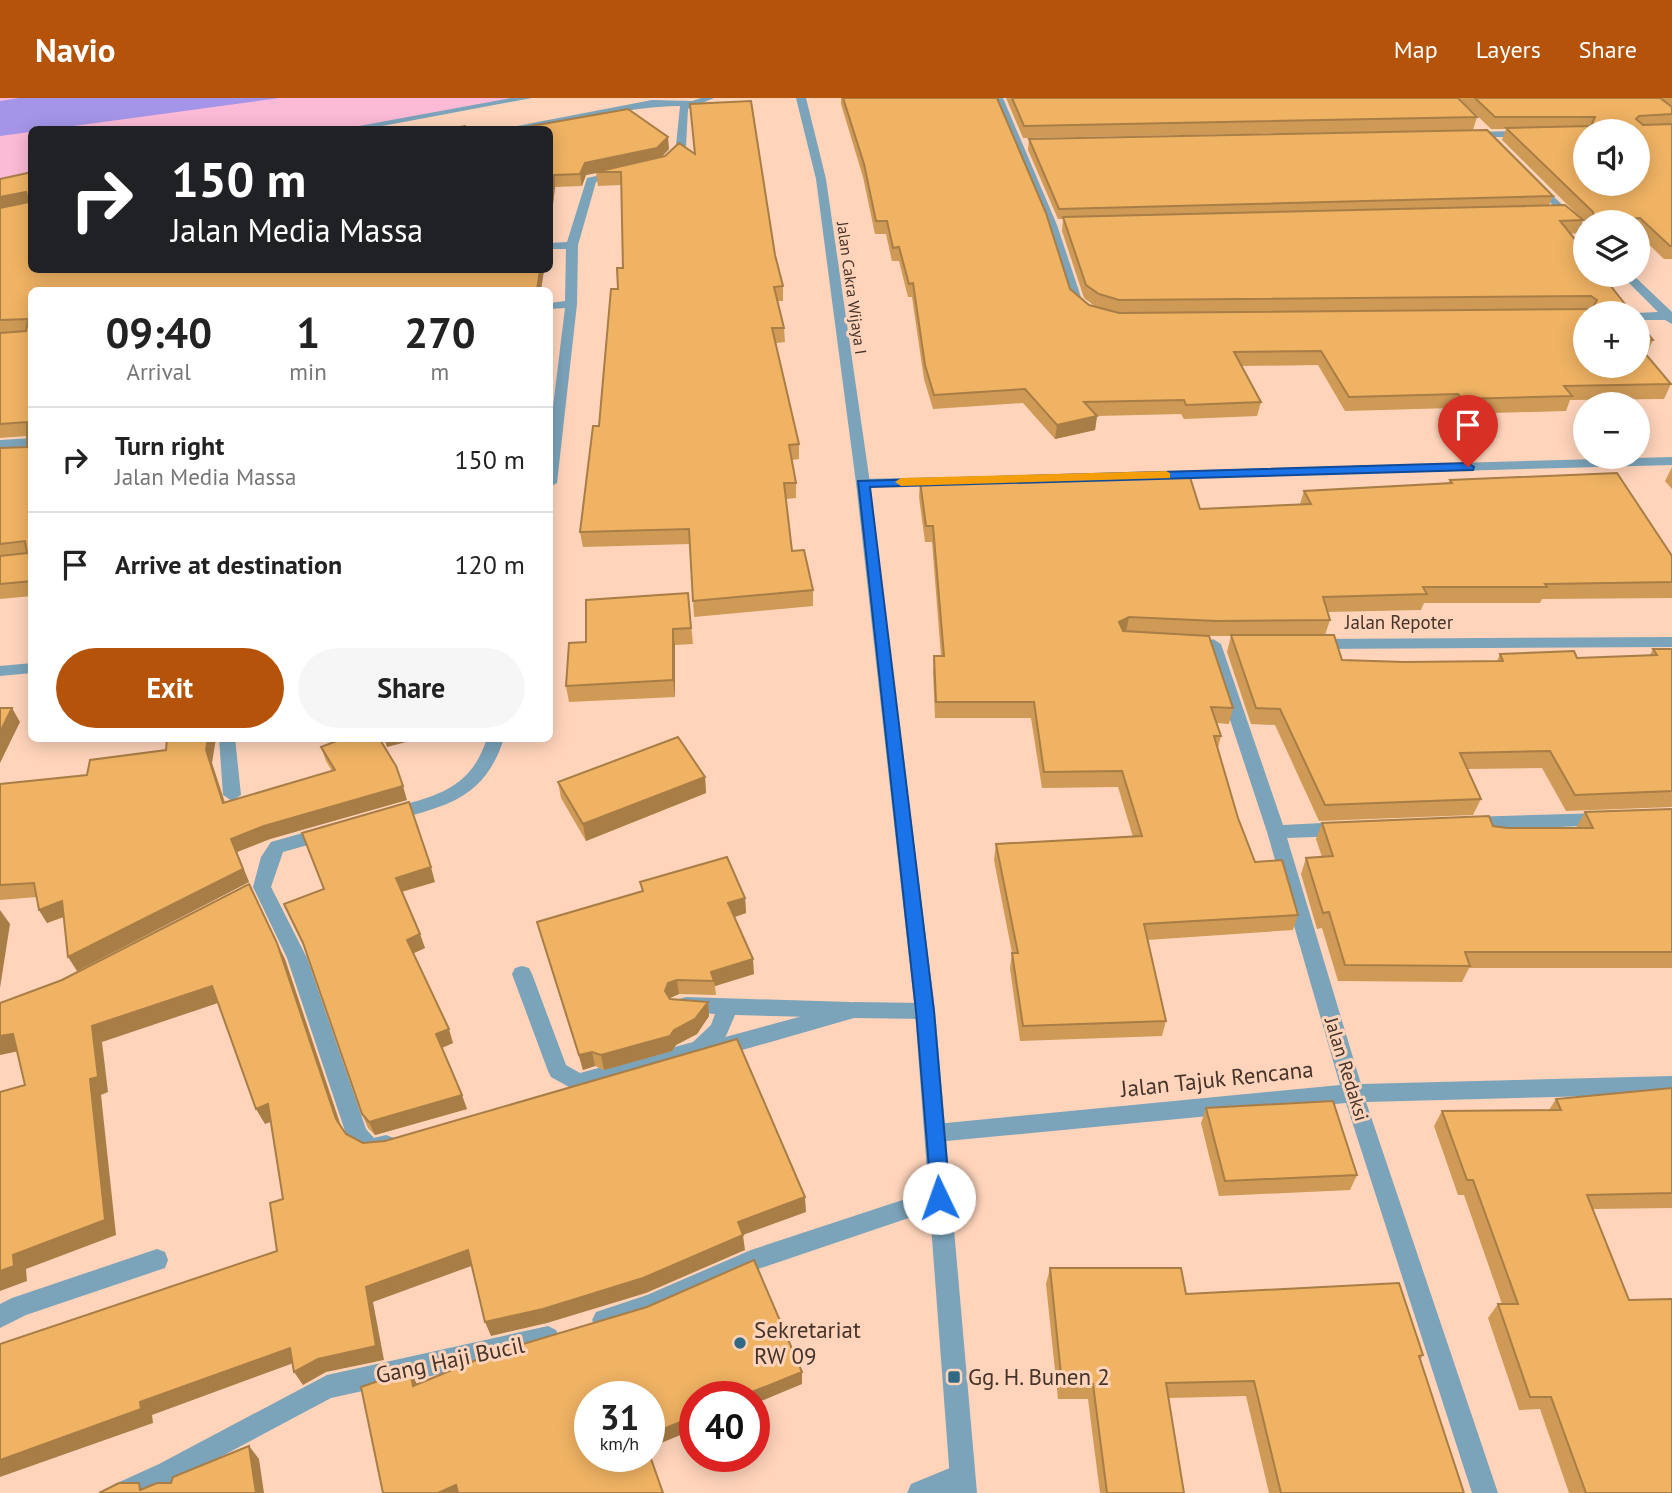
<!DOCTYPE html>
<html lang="en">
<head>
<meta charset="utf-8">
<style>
  body { margin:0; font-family:"PT Sans",sans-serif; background:#f6f6f6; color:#222; height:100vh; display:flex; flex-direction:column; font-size:26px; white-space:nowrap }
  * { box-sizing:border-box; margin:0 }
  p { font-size:23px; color:#767676 }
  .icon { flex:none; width:38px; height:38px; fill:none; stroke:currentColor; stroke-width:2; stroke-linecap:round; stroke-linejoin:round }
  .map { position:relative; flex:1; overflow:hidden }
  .details { position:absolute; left:28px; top:189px; width:525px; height:455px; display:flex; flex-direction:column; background:#fff; border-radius:10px; box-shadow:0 4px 18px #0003 }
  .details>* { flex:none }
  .hud { position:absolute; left:28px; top:28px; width:525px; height:147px; border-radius:10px; box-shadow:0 4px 18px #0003; background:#202124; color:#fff; overflow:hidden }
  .controls { position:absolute; left:1573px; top:21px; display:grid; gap:14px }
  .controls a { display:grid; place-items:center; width:77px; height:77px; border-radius:50%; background:#fff; box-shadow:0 4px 18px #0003; font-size:35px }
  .speed { position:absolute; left:574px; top:1283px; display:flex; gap:14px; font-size:35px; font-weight:700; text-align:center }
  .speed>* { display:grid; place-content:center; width:91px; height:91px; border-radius:50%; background:#fff; box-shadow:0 4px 18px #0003; line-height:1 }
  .speed small { font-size:18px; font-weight:400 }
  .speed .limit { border:10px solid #d22; background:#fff; color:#111 }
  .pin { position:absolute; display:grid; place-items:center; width:60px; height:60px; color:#fff; margin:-72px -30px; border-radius:50% 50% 50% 0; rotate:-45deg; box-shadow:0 0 7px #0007 }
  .pin .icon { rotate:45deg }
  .me { position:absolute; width:77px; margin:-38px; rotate:357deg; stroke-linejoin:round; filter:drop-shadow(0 0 5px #0008) }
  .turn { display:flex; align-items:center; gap:24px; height:147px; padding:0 28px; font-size:32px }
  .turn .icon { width:91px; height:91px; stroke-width:2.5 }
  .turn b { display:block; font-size:49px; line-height:60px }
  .eta { display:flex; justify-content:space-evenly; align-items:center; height:119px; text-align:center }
  .eta b { font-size:42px; font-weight:800; line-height:49px }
  .button { display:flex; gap:14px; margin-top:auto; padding:14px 28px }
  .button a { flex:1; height:80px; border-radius:42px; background:#b45309; color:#fff; font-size:28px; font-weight:800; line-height:80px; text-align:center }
  .button a+a { background:#f6f6f6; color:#222 }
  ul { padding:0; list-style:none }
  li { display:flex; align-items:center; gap:21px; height:105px; padding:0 28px; border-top:2px solid #e0e0e0 }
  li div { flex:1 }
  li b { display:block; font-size:26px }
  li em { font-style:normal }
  header { display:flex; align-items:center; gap:42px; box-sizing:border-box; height:98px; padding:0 35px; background:#b45309; color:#fff }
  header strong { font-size:33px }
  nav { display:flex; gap:38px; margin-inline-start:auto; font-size:24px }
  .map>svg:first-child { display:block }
</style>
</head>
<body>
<header>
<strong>Navio</strong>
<nav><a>Map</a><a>Layers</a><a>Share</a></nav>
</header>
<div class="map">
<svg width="1672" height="1395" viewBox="0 0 1672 1395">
  <rect width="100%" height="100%" fill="#ffd4bb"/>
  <path fill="#fbbad5" d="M0,0H527L341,32H32L31,77L0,82Z"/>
  <path fill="#a495e8" d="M19,0H279L0,38V3Z"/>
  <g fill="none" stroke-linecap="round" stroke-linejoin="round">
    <path fill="#7ba3b9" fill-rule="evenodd" d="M522,868L529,870L532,876L566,967L580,975L693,944L711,927L715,916L679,913L676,907L679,901L686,899L850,904L857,906L860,912L857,918L850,920L735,917L726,938L706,957L578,994L551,979L548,973L512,876L515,870Z"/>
    <path fill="#7ba3b9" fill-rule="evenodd" d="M511,0H532L361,32H337Z
      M701,0H714L688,11L686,48L666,66L661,63L676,47L680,8C618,8 558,32 497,32L652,2L692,3Z
      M796,0H806L826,81L870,385L863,389L856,385L816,81Z
      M993,0H1003L1057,127L1082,202L1090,209V213H1082L1071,204L1047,127Z
      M1467,34L1527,33L1532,36L1527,39H1464V35Z
      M619,73L623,74V78L596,84L578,147L577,206L557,385L550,389V333L565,210L550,211V205L565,203L566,151H550V145L567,144L587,80Z
      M1535,81L1586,129V139L1531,86L1530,84Z
      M1621,177H1633L1672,214V226L1665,222H1638V215H1635L1658,214Z
      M32,340V348L0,350V342Z
      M1672,539V549L1315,551L1307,546L1315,541Z
      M1213,541L1221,546L1283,727L1342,724L1348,726L1351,731L1348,736L1342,738L1287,740L1361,986L1672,978V996L1366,1004L1498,1395H1472L1346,1005L936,1044L928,1042L925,1035L928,1028L936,1026L1340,987L1267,734L1205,546Z
      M32,565V575L0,578V568Z
      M219,640H235L241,697L232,703L223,697Z
      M487,640H504C485,701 446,708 391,723L385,722L382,717L385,712C433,698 470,694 487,640Z
      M1604,715L1613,721L1604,727L1468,733L1459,726L1468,719Z
      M327,728L333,730L336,735L333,740L283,754L271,789L307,860L366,1031L374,1040L386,1037L394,1040L397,1047L394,1054C371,1062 357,1059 346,1036L287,860L253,789L261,759L271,744Z
      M854,904L925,905L932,907L935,913L932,919L925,921L854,920L718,959L711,956L708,950L711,944L718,941Z
      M939,1090L947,1093L950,1100L947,1107L755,1172L649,1219L604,1234L596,1230L592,1222L596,1214L647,1197L751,1152Z
      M157,1151L165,1154L168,1162L165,1170L26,1217L0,1230V1206L12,1200Z
      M548,1228L556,1232L560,1240L556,1248L548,1252L331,1300L153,1395H111L115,1386L159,1366L327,1277Z
      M962,1365L971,1369L975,1378L971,1387L952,1395H907L911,1386Z"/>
    <path fill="#7ba3b9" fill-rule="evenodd" d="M1672,359V367L1167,381L1160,377L1167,373Z
      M944,379L951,383L949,386L870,389L935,913L977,1395H951L915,913L856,385L863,381Z"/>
  </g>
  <path fill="#ce9a56" d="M841,0H843L1089,207L1096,209L1084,200L1062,133L1063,121H1058L1028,52L1029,41L1553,98L1549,107L1583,122L1578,135L1570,136L1638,268V223L1653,242L1647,256H1645L1671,286L1664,301L1570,302L1566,313L1457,316L1453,310L1345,313L1318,267L1242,268L1261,304L1257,318L1184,321L1181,316L1097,318L1095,332L1055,341L1023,305L933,311L924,281L912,199H908L899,163H892L886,136H875L863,79L841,6Z
    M1006,0H1458L1477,19L1473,32L1023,40Z
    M1459,0H1672V161H1664L1638,136V124L1586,125L1502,42L1506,31H1491Z
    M550,32L669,51L661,59L775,157L783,188V203H778L784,230L785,244L776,245L799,346V361L792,362L796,385V400L786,401L792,453L813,492V508L694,519L690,446L583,449L580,434L599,328L618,191L623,170L621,87L598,88L596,75L586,77L582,88L555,89L550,132Z
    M0,81L32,172H544L541,192H32V498L0,501V350L27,349V338L0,340Z
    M1672,369V391L1665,383Z
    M1450,382L1672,458V500L1542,501L1540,505H1424L1421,512L1327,514L1330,522L1325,537L1342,562L1404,564L1497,563L1500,556L1577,560L1650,557L1653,551H1672V709L1566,713L1542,670L1467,671L1481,701L1473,717L1319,723L1275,627L1251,626L1227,554L1231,538H1209L1233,610L1229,626L1217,625L1221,638L1218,650L1238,720L1255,764L1298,817L1293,832L1147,842L1166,923L1162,938L1020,943L1010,870L1012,855L994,762L996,746L1133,739L1118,689L1042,690L1031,620H935L933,574L934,558H941L932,444H925L919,399L920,383L1200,411L1300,406L1304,393L1448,385Z
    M688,495L693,546L675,547V599L569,604L566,588Z
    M321,649L407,702L270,741L237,754L249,784L77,873L64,819L47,825L39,812L37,799L0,802V686L212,665L225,704L332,673L326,663Z
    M705,679L706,695L586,743L561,700L558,684Z
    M1672,711V870H1469L1462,884L1338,883L1322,830L1317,831L1301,776L1306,760L1322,759L1316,741L1322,725L1493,728L1507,730H1576L1585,714Z
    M435,784L402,794L425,850L413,855L453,945L442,950L467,1011L375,1037L368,1030L362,1016L306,852L284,806Z
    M640,784L745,800L746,815L734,819L754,876L715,888L716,897L679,896L670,900V901L708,904L709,918L697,936L676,947L672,953L604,972L595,968L583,972L541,839L537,824L642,793Z
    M1672,990V1110L1592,1111L1672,1395H1569L1540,1311L1519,1312L1488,1220L1498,1206H1502L1464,1097H1458L1434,1028L1442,1013L1549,1012L1556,1001Z
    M1206,1010L1357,1077L1350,1092L1219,1098L1201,1025Z
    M1050,1170L1186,1196L1423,1257L1420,1262L1464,1395H1269L1246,1298L1169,1300L1184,1395H1100L1088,1301H1058L1046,1186Z"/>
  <path fill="#a87d46" d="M668,39L669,51L658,63L596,74V75L586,77L582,88L580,76L585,65Z
    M554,77L555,89L550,132V106Z
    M26,94L32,106L0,112V99Z
    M540,172H544L541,192H537Z
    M1097,318L1095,332L1055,341L1057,327Z
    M1129,519L1126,534L1117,540L1119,524Z
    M673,531L675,547V599L673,582Z
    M12,610L20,624L0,665V634Z
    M208,640H216L212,665L229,719L223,705L206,652Z
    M384,640H422L387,649Z
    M705,679L706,695L586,743L583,726Z
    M403,688L407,702L270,741L237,754L249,784L77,873L68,859L231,741L264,728Z
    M431,769L435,784L400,794L396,780Z
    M745,800L746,815L729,821L728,805Z
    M62,803L71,816L47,825L39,812Z
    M0,812L10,826L0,890Z
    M420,836L425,850L412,856L407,842Z
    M277,845L285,861L344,1037L336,1021Z
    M753,861L754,876L715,888L714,883L711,874Z
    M677,882L679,896L670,900L665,893L668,885Z
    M212,888L221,904L102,944L108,994L101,997L116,1137L26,1171L27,1183L0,1193V1173L13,1157L90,981L92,928Z
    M708,904L709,918L697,936L676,947L672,953L604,972L601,957L674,932Z
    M449,931L453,945L441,950L436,936Z
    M13,936L24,952L0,957V938Z
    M592,954L595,968L583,972L579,957Z
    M462,997L467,1011L375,1037L369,1024Z
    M268,1006L276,1022L265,1026L256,1011Z
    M805,1099L806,1114L743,1137L745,1152L646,1195L547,1225L491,1238L485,1224L738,1124Z
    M468,1152L474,1167L373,1204L384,1262L326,1274L303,1287L294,1274L366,1189Z
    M290,1250L299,1263L152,1317L153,1325L0,1379V1362L140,1304Z
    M410,1272L416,1284L420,1300L413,1288Z
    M802,1274V1286L754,1306V1298H742Z
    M695,1318V1331L649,1350V1337Z
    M249,1348L259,1361L264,1395H256Z
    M456,1387L460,1395H438Z"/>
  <path fill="#f0b364" stroke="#a87d46" stroke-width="2" fill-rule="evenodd" d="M843,0H997L1046,115L1070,191L1089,207L1119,215L1592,211L1597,202L1591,198L1119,202L1099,196L1086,187L1063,119L1565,107L1583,122L1560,123L1586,155V177H1602L1632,215H1586V268H1638V247L1671,286L1564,288L1572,298L1462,301L1458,296L1349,299L1321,253L1234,254L1261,304L1186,307L1184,302L1084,304L1097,318L1057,327L1025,291L934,297L925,267L913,185L909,186L899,149L893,150L887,123H876L864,66Z
    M1012,0H1458L1477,19L1024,28Z
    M1475,0H1660L1672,9V16L1639,18L1636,21L1643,27L1672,26V148H1670L1640,120L1594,122L1593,114L1506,30L1591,28L1595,19H1495ZM1586,33H1638V86H1586Z
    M751,3L775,157L783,188L774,189L784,230H772L799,346L789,347L796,385H784L792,453L804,452L813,492L693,503L689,431L580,434L593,328H599L611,191H618L617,170H623L621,74H596L665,58L679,45L695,56L690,6Z
    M628,11L668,39L657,50L585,65L580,76L554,77L550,106V32H509Z
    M465,28L467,32H444Z
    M1487,32L1553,98L1059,111L1029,41Z
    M32,74V172H540L537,192H32V483L0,486V458L27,455L25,443L0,446V350L27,349V324L0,326V235L26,233L28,221L0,222V110L29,104L26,94L0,99V81Z
    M1638,223L1653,242L1638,243Z
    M1617,375L1672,458V484L1545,486L1547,489H1423L1427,496L1323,499L1330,522L1217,523L1129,519L1119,524L1123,533L1209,538L1233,610L1211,609L1221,638H1214L1238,720L1255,764L1282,762L1298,817L1144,826L1166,923L1023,928L1012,855H1018L996,746L1142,738L1122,673L1044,674L1034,604H936L934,558H944L933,428H926L920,383L1189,376L1200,411L1311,406L1304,393L1452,385L1450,382Z
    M688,495L691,530L673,531V582L566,588L569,545L586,544V502Z
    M1231,537H1334L1342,562L1404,564L1503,563L1500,556L1574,553L1577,560L1657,557L1653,551H1672V693L1575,697L1550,653L1460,655L1481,701L1325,707L1280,611L1256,610Z
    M0,610H12L0,634Z
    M678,639L705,679L583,726L558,684Z
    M167,640H208L206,652L223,705L335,672L321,649L344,640H379L396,668L403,688L264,728L231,741L243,771L68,859L62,803L39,812L34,785L0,787V686L87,677L90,662L166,652Z
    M409,704L431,769L396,780L420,836L407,842L449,931L436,936L462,997L369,1024L362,1016L303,845L284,806L324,791L302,735Z
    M1672,711V854H1465L1470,868L1345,867L1329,814L1323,815L1306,760L1333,758L1322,725L1489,718L1493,728L1507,730H1593L1585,714Z
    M727,759L745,800L728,805L753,861L711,874L714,883L677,882L668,885L665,893L670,901L708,904L695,921L674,932L670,938L601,957L592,954L579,957L537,824L643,793L640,784Z
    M249,786L277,845L336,1021L346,1036L363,1045L385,1043L737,941L805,1099L738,1124L743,1137L643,1180L543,1211L485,1224L468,1152L366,1189L376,1248L318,1261L294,1274L290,1250L140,1304L141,1311L0,1362V1246L277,1153L270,1105L283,1101L268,1006L256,1011L212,888L92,928L98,979L90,981L105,1122L13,1157L14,1168L0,1173V994L25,987L13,936L0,938V905L62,882Z
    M1672,990V1095L1587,1097L1629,1202L1672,1201V1395H1586L1551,1299H1530L1498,1206H1518L1473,1082H1467L1442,1013L1561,1012L1556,1001Z
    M1333,1003L1357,1077L1225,1083L1206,1010Z
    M754,1162L802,1274L742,1298H695V1318L649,1337V1298H590V1358H649V1355L663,1395H458L456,1387L438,1395H383L361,1289L410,1272L413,1288L493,1255L647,1209Z
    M1050,1170H1181L1186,1196L1399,1185L1423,1257L1419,1258L1464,1395H1281L1254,1283L1166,1285L1184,1395H1107L1093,1286H1062Z
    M249,1348L256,1395H99L119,1385H139L140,1392L157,1385H171L173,1379Z"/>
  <path fill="#1a73e8" stroke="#114b97" stroke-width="2" d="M1468,365L1474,369L1473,372L870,389L934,913L950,1100L947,1106L939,1109L932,1106L916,913L858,383Z"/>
  <path fill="#f59e0b" d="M1166,373L1170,375V380L901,388L895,384L901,380Z"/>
  <g fill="#326984" stroke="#ffd4bb" stroke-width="2.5">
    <circle cx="740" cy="1245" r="7"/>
    <rect x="947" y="1272" width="14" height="14" rx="3.5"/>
  </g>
  <g text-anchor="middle" stroke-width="6" stroke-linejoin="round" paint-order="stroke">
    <g font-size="16" fill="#45342a" stroke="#ffd4bb">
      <text transform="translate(852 190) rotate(82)" y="6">Jalan Cakra Wijaya I</text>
    </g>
    <g font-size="19" fill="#45342a" stroke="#ffd4bb">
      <text x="1399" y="531">Jalan Repoter</text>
      <text transform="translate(1347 971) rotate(73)" y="7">Jalan Redaksi</text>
    </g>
    <g font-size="23" fill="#45342a" stroke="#ffd4bb">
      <text transform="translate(1217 981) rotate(-6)" y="8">Jalan Tajuk Rencana</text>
      <text transform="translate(450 1262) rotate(-12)" y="8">Gang Haji Bucil</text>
    </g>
    <g font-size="23" fill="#45342a" stroke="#ffd4bb" text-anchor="start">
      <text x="754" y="1240">Sekretariat<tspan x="754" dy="26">RW 09</tspan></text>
      <text x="968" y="1287">Gg. H. Bunen 2</text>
    </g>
  </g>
</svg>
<div class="controls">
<a><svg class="icon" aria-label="sound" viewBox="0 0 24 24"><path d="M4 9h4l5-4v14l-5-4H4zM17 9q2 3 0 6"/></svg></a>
<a><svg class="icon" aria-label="layers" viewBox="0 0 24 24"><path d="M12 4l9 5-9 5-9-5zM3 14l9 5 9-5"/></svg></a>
<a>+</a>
<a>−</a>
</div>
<div class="speed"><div>31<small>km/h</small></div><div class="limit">40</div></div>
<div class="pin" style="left:1468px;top:369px;background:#d93025"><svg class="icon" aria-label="arrive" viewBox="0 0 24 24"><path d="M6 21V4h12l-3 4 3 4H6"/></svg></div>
<svg class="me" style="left:939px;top:1100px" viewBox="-20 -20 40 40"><circle r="19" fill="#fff"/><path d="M0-13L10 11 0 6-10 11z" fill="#1a73e8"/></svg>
<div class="hud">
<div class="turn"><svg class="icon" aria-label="right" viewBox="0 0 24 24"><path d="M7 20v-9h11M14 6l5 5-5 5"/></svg><div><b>150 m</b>Jalan Media Massa</div></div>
</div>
<section class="details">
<div class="eta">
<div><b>09:40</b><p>Arrival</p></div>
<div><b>1</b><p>min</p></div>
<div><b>270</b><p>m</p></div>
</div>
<ul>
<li><svg class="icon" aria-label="right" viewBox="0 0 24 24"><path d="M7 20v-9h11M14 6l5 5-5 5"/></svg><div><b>Turn right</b><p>Jalan Media Massa</p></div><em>150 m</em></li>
<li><svg class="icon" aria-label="arrive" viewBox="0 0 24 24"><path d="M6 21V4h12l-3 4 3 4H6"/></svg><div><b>Arrive at destination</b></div><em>120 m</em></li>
</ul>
<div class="button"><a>Exit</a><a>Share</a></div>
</section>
</div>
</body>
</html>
